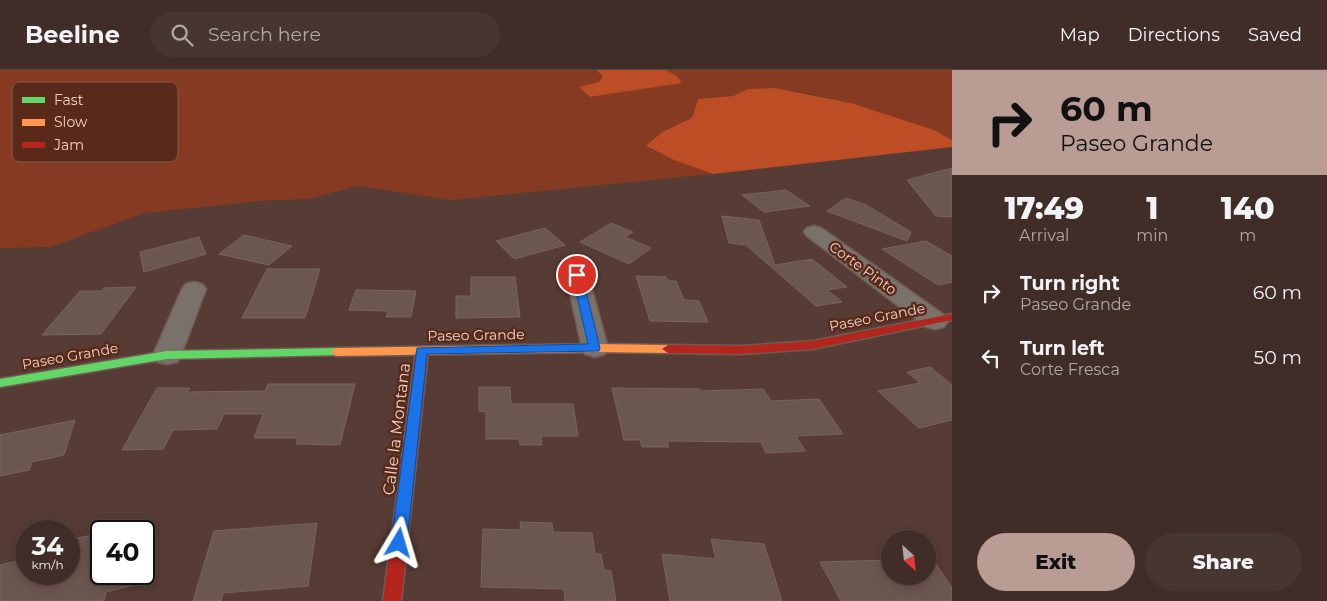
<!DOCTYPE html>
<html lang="en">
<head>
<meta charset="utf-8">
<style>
  body { margin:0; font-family:Montserrat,sans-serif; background:#47352f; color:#f1f3f6; height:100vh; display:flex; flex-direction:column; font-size:19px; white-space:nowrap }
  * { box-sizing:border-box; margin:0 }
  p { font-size:16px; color:#aea8a7 }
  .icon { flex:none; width:28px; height:28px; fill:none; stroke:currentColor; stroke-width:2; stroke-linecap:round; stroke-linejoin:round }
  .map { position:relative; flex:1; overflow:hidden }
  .side { display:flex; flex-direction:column; background:#402d27; width:375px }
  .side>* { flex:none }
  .banner { background:#b99c93; color:#111; overflow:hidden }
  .needle { width:32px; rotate:153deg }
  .fabs { position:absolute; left:881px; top:460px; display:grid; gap:10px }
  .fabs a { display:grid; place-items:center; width:55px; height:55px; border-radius:50%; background:#402d27; box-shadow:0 2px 12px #0003,0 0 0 1px #594944; font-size:25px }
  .speed { position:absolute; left:15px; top:450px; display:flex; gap:10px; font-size:25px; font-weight:700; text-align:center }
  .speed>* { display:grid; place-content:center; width:65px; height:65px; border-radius:50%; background:#402d27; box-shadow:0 2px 12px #0003,0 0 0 1px #594944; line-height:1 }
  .speed small { font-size:12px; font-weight:400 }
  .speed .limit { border:2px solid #111; border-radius:8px; background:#fff; color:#111 }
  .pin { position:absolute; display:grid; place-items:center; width:42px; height:42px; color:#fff; margin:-21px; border:2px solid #fff; border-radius:50%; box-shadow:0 1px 5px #0007 }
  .me { position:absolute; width:55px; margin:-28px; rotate:7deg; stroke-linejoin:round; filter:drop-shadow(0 0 4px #0008) }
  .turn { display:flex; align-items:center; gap:18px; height:105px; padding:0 25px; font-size:22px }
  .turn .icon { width:65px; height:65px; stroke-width:2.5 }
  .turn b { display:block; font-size:35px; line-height:42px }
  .eta { display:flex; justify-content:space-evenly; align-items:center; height:85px; text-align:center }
  .eta b { font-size:30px; font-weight:800; line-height:35px }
  .primary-button { display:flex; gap:10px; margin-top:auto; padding:10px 25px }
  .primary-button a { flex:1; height:58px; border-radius:30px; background:#b99c93; color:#111; font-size:20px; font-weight:800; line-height:58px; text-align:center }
  .primary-button a+a { background:#47352f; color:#f1f3f6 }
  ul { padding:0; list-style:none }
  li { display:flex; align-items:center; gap:15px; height:65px; padding:0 25px }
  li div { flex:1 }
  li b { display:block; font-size:19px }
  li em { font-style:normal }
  header { display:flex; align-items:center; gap:30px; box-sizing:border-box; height:70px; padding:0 25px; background:#402d27; border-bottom:1px solid #594944 }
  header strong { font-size:24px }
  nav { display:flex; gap:28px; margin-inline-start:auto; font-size:18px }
  .search { width:350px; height:45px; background:#47352f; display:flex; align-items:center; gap:12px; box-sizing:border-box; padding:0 18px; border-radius:28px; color:#aea8a7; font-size:19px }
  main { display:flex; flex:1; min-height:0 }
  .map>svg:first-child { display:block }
</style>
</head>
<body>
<header>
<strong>Beeline</strong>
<div class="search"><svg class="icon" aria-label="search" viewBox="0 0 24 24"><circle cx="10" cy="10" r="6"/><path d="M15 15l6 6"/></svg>Search here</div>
<nav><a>Map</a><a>Directions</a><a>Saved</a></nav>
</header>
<main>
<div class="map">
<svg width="952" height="531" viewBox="0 0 952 531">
  <rect width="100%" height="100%" fill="#563c34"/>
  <path fill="#853a21" d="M0,0H596L603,6L590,27L681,13L676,5L665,0H952V70L934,60L851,33L810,24L775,18L748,19L733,26L698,29L692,48L662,62L646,77L674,90L713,104L452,130L357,116L309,129L261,131L145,143L50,177L0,178Z"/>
  <path fill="#bd4d24" d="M596,0H665L676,5L682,13L590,27L579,17L599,12L603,6Z
    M775,18L851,33L934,60L952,70V77L713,104L674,90L646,76L662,62L692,48L698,29L733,26L748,19Z"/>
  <path fill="#6c5650" stroke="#7a645c" d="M952,98V147L936,146L907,110Z
    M786,120L810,136L764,142L742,125Z
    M846,128L866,135L911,162L907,171L827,141Z
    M722,146L759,150L775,195L812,189L847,217L827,220L842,232L816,236L746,175L729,173Z
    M611,153L633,162L625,167L651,178L629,194L580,172Z
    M545,158L565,175L514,189L496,171Z
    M244,165L292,176L269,195L219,184Z
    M199,167L206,184L144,202L140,182Z
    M926,171L952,186V212L938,215L882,179Z
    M267,199H320L305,248H242Z
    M636,206L666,207L668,211H676L684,230L699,231L708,252L650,251Z
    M471,207H515L520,247L456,248V226H471Z
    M136,217L101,264L42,265L80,221H102L104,218Z
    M356,220L416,221L411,247H386L388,241L349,240Z
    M930,297L952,315V350L919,358L878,321L920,313L907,302Z
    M268,314H355L340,375L296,374L298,368H254L263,344H224L217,359L173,360L163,379L122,380L157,318H190L187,322L265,321Z
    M479,317H510L511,334H573L578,366H541L542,375H520L519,369H486V342L479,341Z
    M612,318L700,319L701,321L763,319L771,331L819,329L843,364L796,366L805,381L766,383L761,372L667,371L669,377H642L640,370H624Z
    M75,350L64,385L32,392L29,400L0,406V365Z
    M520,452L552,453L553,462L592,463L595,484H601L604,500L611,501L616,531H565L564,519L481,517L483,459L521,460Z
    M317,453L308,516L223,523L221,531H193L214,461Z
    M101,463V504H150V511L106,522L104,531H0V495L26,489V504H69V470Z
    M711,469L764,474L782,531H670L662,484L716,489Z
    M928,482L952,518V531H841L820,492L890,490V506H928Z"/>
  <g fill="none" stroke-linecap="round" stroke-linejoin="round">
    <g stroke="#725b54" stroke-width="3">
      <path id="street" d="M814,156L821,158L944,245L948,251L944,257L935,259L926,257L807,166L804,162L807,158Z
        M577,198L585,200L588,205L608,278L605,284L595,287L585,284L582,278L566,205L569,200Z
        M194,212L202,214L206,219L181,285L177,292L167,294L157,292L153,285L182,219L186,214Z"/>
    </g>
    <g stroke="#725b54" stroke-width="3">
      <path id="fast" d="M336,278L340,279L342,282L340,285L167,289L0,317V309L167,281Z"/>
    </g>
    <g stroke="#725b54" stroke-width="3">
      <path id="slow" d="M595,274L668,275L674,279L668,283L595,282L336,286L330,282L336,278Z"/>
    </g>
    <g stroke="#725b54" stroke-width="3">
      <path id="jam" d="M952,244V250L813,279L741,284L668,283L662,279L668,275L741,276L813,271Z
        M422,277L428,281L401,531H383L416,281Z"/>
    </g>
    <use href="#street" fill="#78726a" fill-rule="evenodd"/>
    <use href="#fast" fill="#63d668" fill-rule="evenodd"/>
    <use href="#slow" fill="#ff974d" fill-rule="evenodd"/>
    <use href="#jam" fill="#b3261e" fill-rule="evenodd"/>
  </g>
  <path fill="#1a73e8" stroke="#114b97" d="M577,202L582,205L600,278L599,281L427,284L407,473L405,479L399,481L393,479L391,473L417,278L588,274L572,205Z"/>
  <g text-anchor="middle" stroke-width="5" stroke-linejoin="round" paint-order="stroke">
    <g font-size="14" fill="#efd0c6" stroke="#592a1a">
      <text transform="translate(863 198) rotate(36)" y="5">Corte Pinto</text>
      <text transform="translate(877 247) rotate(-11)" y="5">Paseo Grande</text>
      <text transform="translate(476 265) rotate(-1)" y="5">Paseo Grande</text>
      <text transform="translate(70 286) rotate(-10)" y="5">Paseo Grande</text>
    </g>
    <g font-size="16" fill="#efd0c6" stroke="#592a1a">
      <text transform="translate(396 359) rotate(-83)" y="6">Calle la Montana</text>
    </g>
  </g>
  <rect x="12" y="12" width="166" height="80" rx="8" fill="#592a1a" stroke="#865c4e" stroke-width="1"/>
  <rect x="22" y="27" width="23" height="6" fill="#63d668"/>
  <rect x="22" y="49" width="23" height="7" fill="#ff974d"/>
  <rect x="22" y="72" width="23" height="6" fill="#b3261e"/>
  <g font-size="14" fill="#efd0c6">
    <text x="54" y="35">Fast</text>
    <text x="54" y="57">Slow</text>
    <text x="54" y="80">Jam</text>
  </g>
</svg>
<div class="fabs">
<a><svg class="needle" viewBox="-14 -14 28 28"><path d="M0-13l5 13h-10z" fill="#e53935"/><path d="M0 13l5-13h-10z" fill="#aea8a7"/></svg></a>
</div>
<div class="speed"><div>34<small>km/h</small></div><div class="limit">40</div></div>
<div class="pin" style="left:577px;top:205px;background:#d93025"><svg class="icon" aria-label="arrive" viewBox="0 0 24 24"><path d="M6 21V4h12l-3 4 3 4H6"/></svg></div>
<svg class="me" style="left:399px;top:473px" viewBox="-20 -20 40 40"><path d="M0-17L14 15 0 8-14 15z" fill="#1a73e8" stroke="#fff" stroke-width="4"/></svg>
</div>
<section class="side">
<div class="banner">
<div class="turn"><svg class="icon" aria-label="right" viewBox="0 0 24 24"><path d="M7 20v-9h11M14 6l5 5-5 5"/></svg><div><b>60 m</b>Paseo Grande</div></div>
</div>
<div class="eta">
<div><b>17:49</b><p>Arrival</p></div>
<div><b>1</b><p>min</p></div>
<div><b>140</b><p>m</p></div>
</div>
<ul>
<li><svg class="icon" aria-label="right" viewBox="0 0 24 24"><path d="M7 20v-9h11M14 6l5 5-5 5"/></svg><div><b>Turn right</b><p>Paseo Grande</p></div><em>60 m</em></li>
<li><svg class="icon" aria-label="left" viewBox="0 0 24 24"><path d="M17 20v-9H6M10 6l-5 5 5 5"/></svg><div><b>Turn left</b><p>Corte Fresca</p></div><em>50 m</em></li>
</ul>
<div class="primary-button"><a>Exit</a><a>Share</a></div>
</section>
</main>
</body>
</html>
